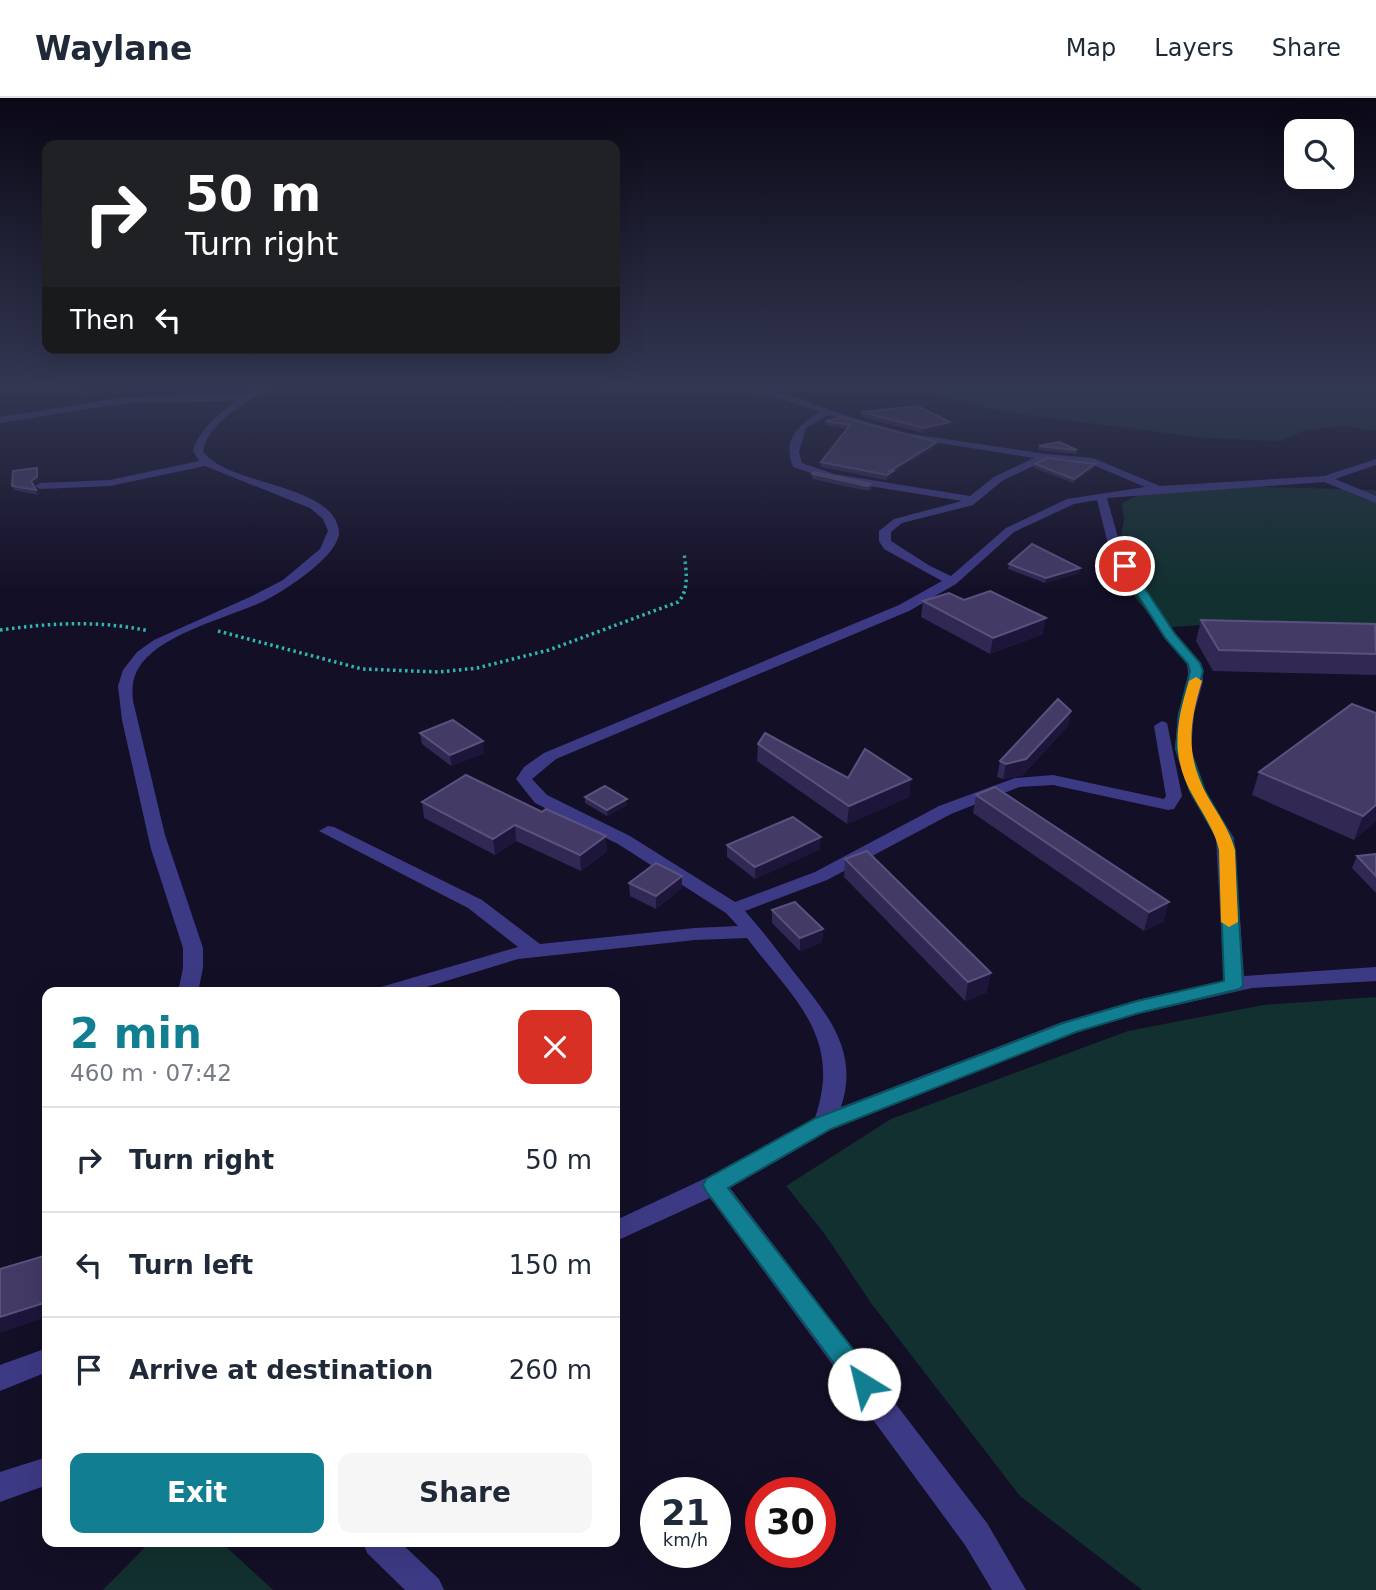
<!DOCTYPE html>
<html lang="en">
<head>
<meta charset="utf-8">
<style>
  body { margin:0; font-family:"DejaVu Sans",sans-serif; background:#f6f6f7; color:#1f2937; height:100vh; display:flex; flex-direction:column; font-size:26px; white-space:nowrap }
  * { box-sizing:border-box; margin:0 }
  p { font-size:23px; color:#747a83 }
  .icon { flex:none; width:38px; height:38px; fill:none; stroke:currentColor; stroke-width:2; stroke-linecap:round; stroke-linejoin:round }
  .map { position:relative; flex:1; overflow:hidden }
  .panel { position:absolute; left:42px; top:889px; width:578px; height:560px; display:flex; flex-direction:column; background:#fff; border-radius:14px; box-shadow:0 7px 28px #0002 }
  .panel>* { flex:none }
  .hud { position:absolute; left:42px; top:42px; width:578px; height:214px; border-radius:14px; box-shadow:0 7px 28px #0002; background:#202124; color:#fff; overflow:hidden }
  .fabs { position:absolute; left:1284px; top:21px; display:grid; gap:14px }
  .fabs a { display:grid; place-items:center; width:70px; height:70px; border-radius:14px; background:#fff; box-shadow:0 7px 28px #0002; font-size:35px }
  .speed { position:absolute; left:640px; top:1379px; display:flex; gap:14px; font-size:35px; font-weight:700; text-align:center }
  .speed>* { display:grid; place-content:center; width:91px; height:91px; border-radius:50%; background:#fff; box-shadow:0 7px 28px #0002; line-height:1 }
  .speed small { font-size:18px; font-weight:400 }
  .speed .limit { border:10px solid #d22; background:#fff; color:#111 }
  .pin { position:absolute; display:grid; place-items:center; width:60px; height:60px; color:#fff; margin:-30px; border:4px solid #fff; border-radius:50%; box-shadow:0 2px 7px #0007 }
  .me { position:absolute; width:77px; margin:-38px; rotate:324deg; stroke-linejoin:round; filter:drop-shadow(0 0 5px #0008) }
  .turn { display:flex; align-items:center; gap:24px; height:147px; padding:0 28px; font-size:32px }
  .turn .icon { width:91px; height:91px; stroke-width:2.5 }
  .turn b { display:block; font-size:49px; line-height:60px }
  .then { display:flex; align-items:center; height:66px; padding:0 28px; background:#0003; gap:14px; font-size:26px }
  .round { display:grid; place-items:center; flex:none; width:74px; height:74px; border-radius:14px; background:#f6f6f7 }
  .overview { display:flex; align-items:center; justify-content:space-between; height:119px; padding:0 28px }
  h1 { font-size:42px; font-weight:700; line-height:52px; color:#117e91 }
  .button { display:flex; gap:14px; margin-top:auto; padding:14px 28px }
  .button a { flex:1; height:80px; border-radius:14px; background:#117e91; color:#fff; font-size:28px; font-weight:700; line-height:80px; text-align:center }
  .button a+a { background:#f6f6f7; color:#1f2937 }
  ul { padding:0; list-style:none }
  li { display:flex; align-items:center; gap:21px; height:105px; padding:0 28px; border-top:2px solid #e0e1e3 }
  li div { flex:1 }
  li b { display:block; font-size:26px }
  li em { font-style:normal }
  header { display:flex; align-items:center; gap:42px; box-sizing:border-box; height:98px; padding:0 35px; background:#fff; border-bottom:2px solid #e0e1e3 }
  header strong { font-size:33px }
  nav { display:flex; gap:38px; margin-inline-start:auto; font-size:24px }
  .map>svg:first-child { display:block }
</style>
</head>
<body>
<header>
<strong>Waylane</strong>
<nav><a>Map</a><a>Layers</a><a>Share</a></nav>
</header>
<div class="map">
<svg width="1376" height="1492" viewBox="0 0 1376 1492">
  <rect width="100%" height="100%" fill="#130f26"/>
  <path fill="#12302f" d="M907,286H1376V333L1344,328L1306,332L1280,343L1206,340L1027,317L982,309Z
    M1260,389L1376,392V548L1227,525L1160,530L1114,474L1124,421L1122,406C1148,385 1225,390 1260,389Z
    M1376,899V1492H1142L1020,1398L871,1205L824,1135L786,1088L891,1021L1128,933L1263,907Z
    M150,1444H221L273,1492H103Z"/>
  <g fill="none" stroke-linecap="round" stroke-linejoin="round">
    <path stroke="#2fb8b0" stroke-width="2.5" stroke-dasharray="2 2.5" stroke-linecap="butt" d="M65,286L82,295"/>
    <path stroke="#2fb8b0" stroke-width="3.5" stroke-dasharray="2.5 3.5" stroke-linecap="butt" d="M0,532C51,525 99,522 149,533
      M218,533L362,571L439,574L477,570L549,552L678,504C690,492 686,471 684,455"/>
    <path fill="#3d3a85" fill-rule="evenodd" d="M263,286H274C251,304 210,320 203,353C227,389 340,385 339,437C335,450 327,458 317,467C301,481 283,493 264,503C228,520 158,536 138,571C132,581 132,592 133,603L165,737L203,850V870L198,894H178L183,870V850L151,751L122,622L118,588L123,572L137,554L154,542L252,498L283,482L320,451L328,433L323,421L310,410L205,368L110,388L40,391L35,388L40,385L110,382L199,363L193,353C198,333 219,315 236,303L127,305L0,325V319L127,299L243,298Z
      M719,286H738L787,297L886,331L881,334L828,317L806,330L799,353L802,365L834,376L970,398L994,379L1034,360L908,340L903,337L905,335L1046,356L1093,360L1160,388L1324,378L1376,361V367L1335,381L1376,398V405L1324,384L1107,400L1122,454L1175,536L1201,565L1203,583L1194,616L1191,651L1205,693L1234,740L1244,878L1376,869V883L1252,890L1138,916L1076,934L832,1031L730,1090L987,1425L1026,1492H992L965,1447L710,1100L614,1144V1123L706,1080L815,1020C843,938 793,901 747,840L695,842L518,861L410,894H378L381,889L518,849L468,810L319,733L328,728L334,729L482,802L540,846L695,830L738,828L726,815L618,746L535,705L516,681L524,669L544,655L899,507L942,483L884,451L879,443V433L894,421L962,403L832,382L793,369C782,342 798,327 820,314L782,301ZM1046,362L1091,366L1145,389L1067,401L1006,430L951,478L930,468L891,443V434L902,425L973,407L1002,383ZM1097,402L1110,454L1163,538L1187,566L1189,583L1178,616L1175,651L1189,693L1216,740L1224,883L1137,902L1062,924L841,1009C860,952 826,915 793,873C777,852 762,832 745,813L827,782L951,716L1019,689L1053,687L1168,712L1174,711L1182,698L1167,625L1162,623L1154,628L1166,698L1164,701L1053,677L1015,680L939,708L815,774L735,804L630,738L547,697L532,681L556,661L909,513L956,486L1014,434L1074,406Z
      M47,1250V1274L0,1293V1267Z
      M47,1359V1387L0,1404V1374Z
      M363,1444H400L439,1481L444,1492H405L367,1455Z"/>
  </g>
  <path fill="#312854" d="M862,314L950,324L949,328L923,335L862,319Z
    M825,323L937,344L936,348L893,375V378L886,382L821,369V364L847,331L825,327Z
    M1039,348L1077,352L1076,356L1039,352Z
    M1035,366H1095L1094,370L1073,385L1034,370Z
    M37,370L38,374V383L33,387L38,397L14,392L12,388Z
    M812,376L871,386V391L868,393L812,381Z
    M1009,466L1080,470L1079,475L1045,485L1008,471Z
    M964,502L1043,536L990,556L921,519L923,503Z
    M1201,522L1376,528V577L1213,573L1196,543Z
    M1071,613L1068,628L1023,677L1003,681L997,679L1000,663Z
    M1376,615V723L1354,742L1252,697L1259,674Z
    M420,635L484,655L451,668L422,646Z
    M758,646L848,680L911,681L909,699L847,726L757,663Z
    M466,677L607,754L581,773L516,743L495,757L424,720L422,704Z
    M976,697L1164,823L1144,833L973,715Z
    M585,699L627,707L607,718L585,705Z
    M727,747L820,751L755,781L727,759Z
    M1376,756V795L1352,770L1357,758Z
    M845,761L987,894L965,903L844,779Z
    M682,778V790L656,811L630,798L629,785Z
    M772,812L823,831L822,844L800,853L772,825Z"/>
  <path fill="#1d163a" d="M950,324L949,328L923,335V330Z
    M937,344L936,348L893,375V378L886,382L887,377L890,373Z
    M1095,366L1094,370L1073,385L1074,381Z
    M37,370L38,374V383L33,387L31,383Z
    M1080,470L1079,475L1045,485L1046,480Z
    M1046,520L1043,536L990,556L993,540Z
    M1071,613L1068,628L1023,677L1003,681L1006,666Z
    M483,643L484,655L451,668L450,657Z
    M911,681L909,699L847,726L849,708Z
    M627,701V707L607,718V712Z
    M1376,707V723L1354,742L1363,718Z
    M515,727L516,743L495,757L493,741Z
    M606,738L607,754L581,773L580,757Z
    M821,739L820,751L755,781V769Z
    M682,778V790L656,811V798Z
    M1169,804L1164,823L1144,833L1149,814Z
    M823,831L822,844L800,853V840Z
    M991,875L987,894L965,903L968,884Z
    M47,1204V1219L0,1235V1219Z"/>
  <path fill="#433a66" stroke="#5a527e" stroke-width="2" d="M917,308L950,324L923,330L862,314Z
    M842,319L937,344L890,373H893L887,377L821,364L850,327L825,323Z
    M1059,344L1077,352L1039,348Z
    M1047,360L1095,366L1074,381L1035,366Z
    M37,370V379L31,383L36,392L12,388L13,373Z
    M814,374L871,386L868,388L812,376Z
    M1032,446L1080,470L1046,480L1009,466Z
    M990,493L1046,520L993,540L923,503L949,495L964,502Z
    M1201,522L1375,526L1376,556L1219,552Z
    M1058,601L1071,613L1026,661L1006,666L1000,663Z
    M1352,606L1376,615V707L1363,718L1259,674Z
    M453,622L483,643L450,657L420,635Z
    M765,635L848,680L865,651L911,681L849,708L758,646Z
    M466,677L542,714L546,711L606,738L580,757L515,727L493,741L422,704Z
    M605,688L627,701L607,712L585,699Z
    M995,689L1169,804L1149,814L976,697Z
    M793,719L821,739L755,769L727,747Z
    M867,753L991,875L968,884L845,761Z
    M1376,756V778L1357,758Z
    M656,765L682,778L656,798L629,785Z
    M795,804L823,831L800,840L772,812Z
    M47,1157V1204L0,1219V1171Z"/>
  <linearGradient id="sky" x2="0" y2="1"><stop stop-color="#0a0815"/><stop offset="0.58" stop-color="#333752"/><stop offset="1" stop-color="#333752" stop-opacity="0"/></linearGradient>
  <rect width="1376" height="495" fill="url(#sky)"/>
  <path fill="#117e91" stroke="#0b525e" stroke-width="2" d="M1121,466H1129L1175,536L1200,565L1203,573L1192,616L1190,651L1205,693L1232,740L1235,752L1243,887L1240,891L1139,915L1076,934L831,1031L728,1090L873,1277L876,1286L873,1294L864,1297L855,1294L706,1093L703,1087L706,1081L816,1020L1063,925L1137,903L1224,883L1219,752L1217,740L1190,693L1176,651L1179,616L1190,573L1188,566L1166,541L1119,468Z"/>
  <path fill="#f59e0b" d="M1196,579L1202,583C1189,626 1185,658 1208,699C1218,716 1230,733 1235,752L1238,824L1229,829L1221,824L1219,752C1215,733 1203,716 1193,698C1170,658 1176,625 1189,583Z"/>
</svg>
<div class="fabs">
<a><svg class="icon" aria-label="search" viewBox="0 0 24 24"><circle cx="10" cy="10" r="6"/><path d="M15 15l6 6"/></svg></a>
</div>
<div class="speed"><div>21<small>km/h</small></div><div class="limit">30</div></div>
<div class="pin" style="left:1125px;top:468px;background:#d93025"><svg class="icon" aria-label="arrive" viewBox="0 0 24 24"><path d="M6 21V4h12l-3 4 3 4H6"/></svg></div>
<svg class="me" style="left:864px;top:1286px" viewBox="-20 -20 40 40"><circle r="19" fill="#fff"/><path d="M0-13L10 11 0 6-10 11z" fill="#117e91"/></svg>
<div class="hud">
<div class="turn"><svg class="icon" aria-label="right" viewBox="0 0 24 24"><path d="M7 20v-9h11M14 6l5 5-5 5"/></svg><div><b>50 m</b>Turn right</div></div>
<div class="then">Then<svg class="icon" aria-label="left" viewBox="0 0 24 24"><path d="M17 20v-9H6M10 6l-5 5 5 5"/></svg></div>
</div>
<section class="panel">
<div class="overview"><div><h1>2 min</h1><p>460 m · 07:42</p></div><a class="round" style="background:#d93025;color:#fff"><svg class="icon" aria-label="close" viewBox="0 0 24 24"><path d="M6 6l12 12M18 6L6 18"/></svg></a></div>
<ul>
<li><svg class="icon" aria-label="right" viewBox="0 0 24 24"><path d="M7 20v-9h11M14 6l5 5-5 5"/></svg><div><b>Turn right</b></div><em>50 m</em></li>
<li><svg class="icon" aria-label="left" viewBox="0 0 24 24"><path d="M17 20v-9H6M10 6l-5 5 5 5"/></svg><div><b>Turn left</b></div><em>150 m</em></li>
<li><svg class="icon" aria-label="arrive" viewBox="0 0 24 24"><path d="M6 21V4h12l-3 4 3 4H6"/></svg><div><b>Arrive at destination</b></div><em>260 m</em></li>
</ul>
<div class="button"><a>Exit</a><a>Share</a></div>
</section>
</div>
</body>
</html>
